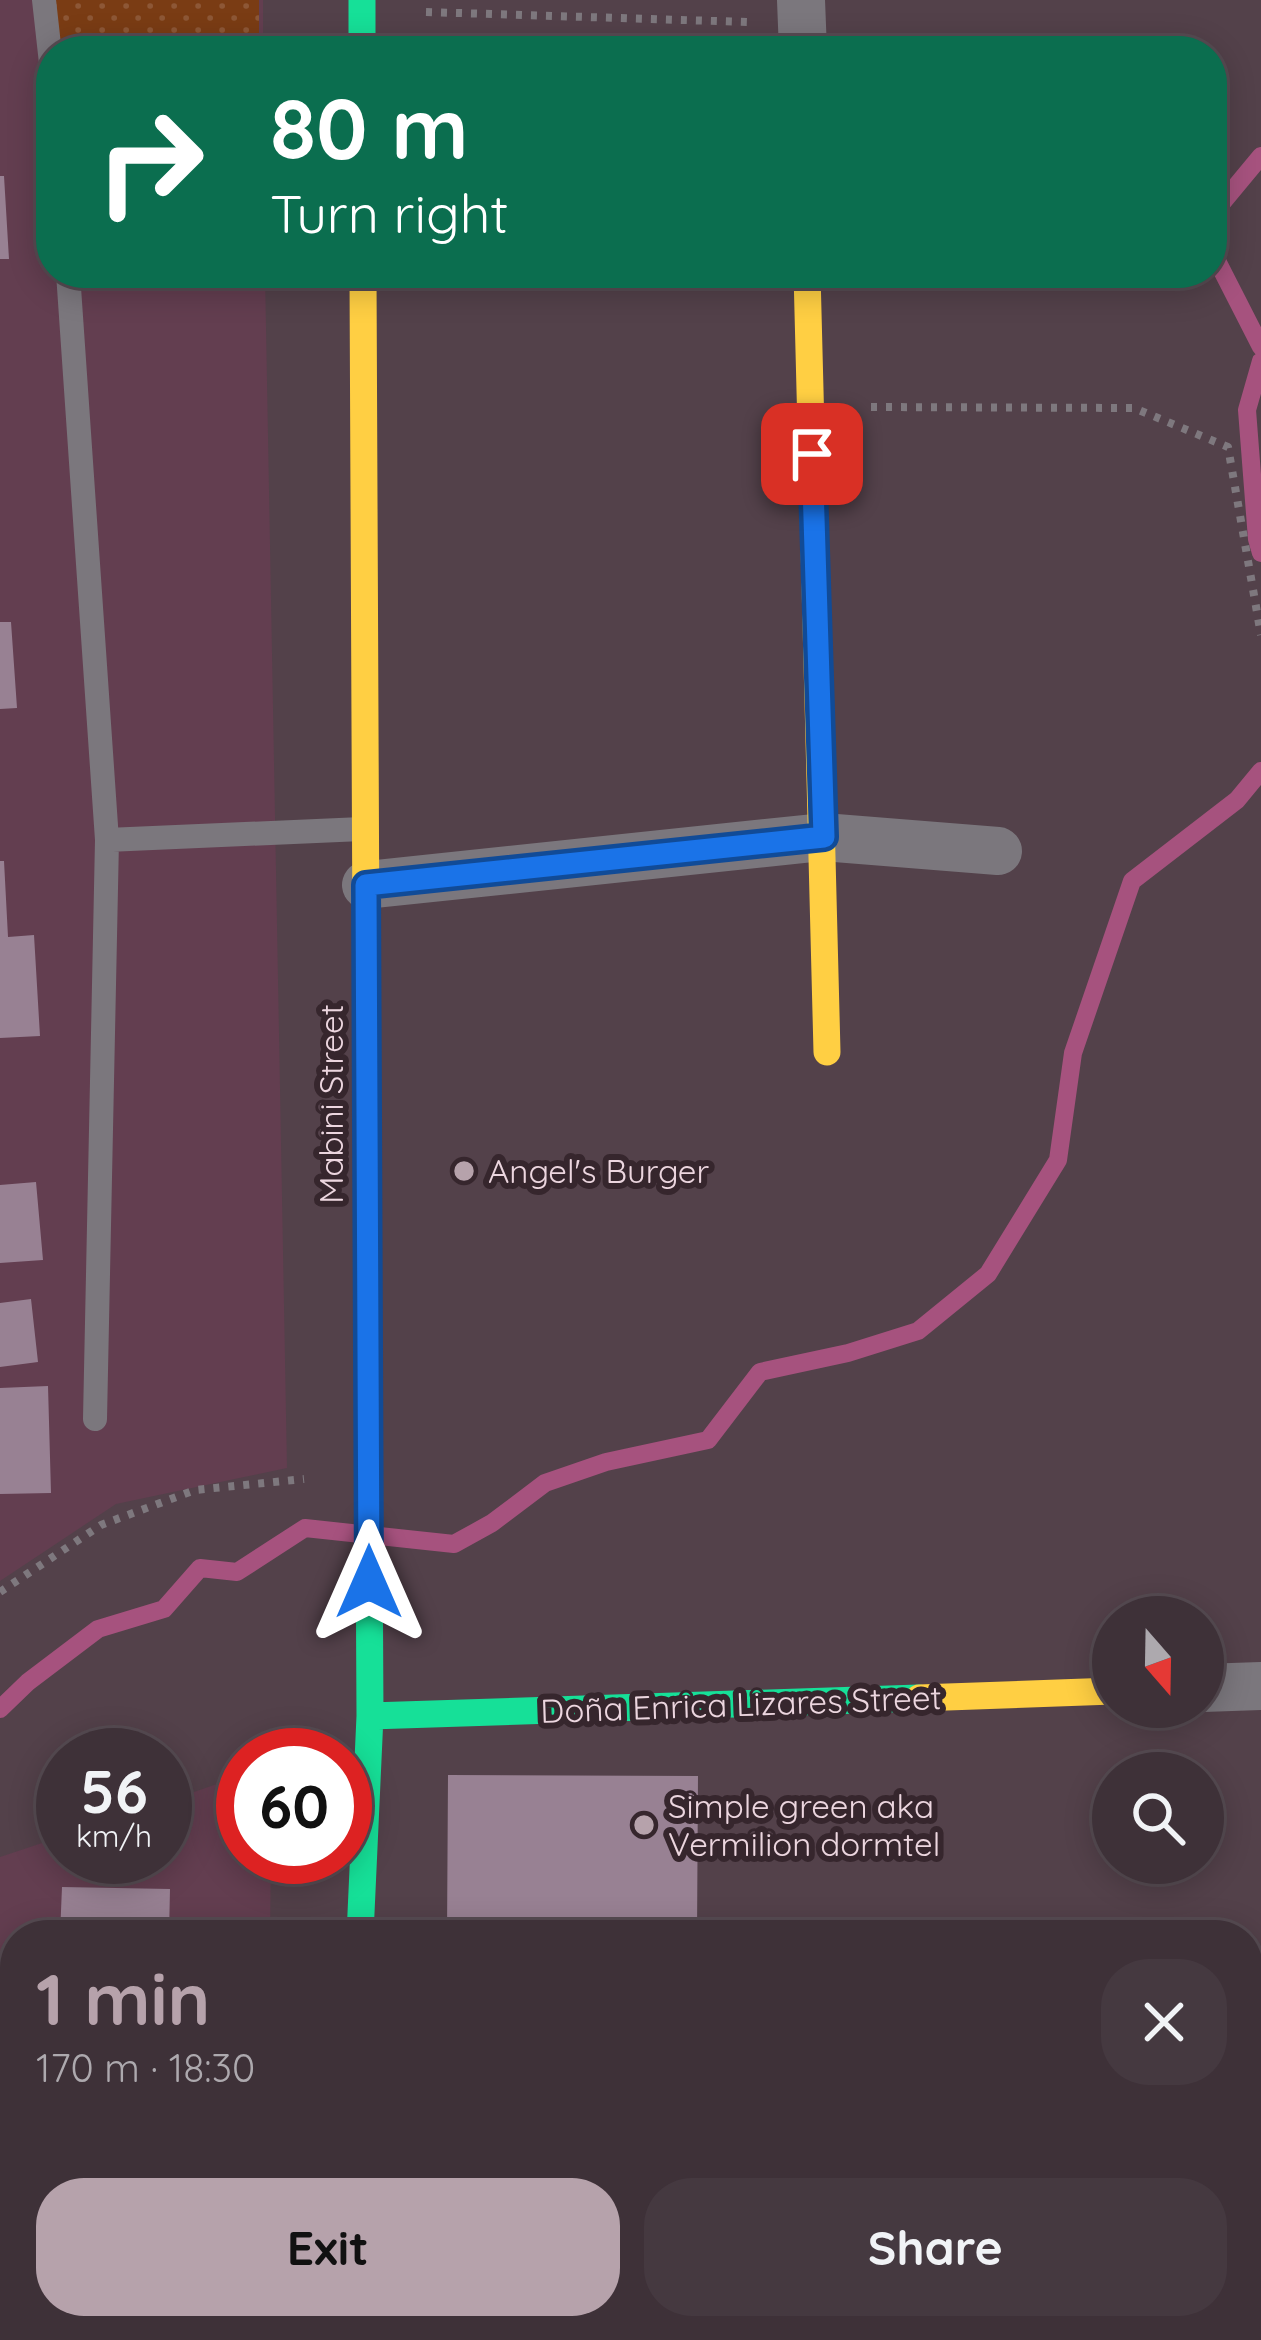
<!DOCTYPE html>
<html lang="en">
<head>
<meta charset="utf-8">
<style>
  body { margin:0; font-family:Quicksand,sans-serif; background:#453940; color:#f1f3f6; height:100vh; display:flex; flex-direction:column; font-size:45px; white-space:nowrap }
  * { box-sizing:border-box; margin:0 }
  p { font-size:39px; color:#ada9ae }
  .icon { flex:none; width:66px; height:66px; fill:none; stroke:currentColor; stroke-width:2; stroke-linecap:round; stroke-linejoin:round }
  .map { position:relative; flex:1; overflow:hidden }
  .side { position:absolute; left:0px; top:1920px; width:1263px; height:420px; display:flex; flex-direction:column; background:#3e3138; border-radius:48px 48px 0 0; box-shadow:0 6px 30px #0003,0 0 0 3px #574c53 }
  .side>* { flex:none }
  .guide { position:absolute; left:36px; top:36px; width:1191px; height:252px; border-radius:48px; box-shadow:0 6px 30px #0003,0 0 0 3px #574c53; background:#0b6e4f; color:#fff; overflow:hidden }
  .needle { width:78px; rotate:160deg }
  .tools { position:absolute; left:1092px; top:1596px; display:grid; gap:24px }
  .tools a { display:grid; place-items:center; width:132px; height:132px; border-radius:50%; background:#3e3138; box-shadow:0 6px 30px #0003,0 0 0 3px #574c53; font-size:60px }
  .speed { position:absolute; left:36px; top:1728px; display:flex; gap:24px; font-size:60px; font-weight:700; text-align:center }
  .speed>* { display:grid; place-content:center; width:156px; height:156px; border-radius:50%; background:#3e3138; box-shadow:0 6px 30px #0003,0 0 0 3px #574c53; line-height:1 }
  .speed small { font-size:30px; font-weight:400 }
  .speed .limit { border:18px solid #d22; background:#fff; color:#111 }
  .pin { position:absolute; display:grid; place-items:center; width:102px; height:102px; color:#fff; margin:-51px; border-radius:24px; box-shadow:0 6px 18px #0006 }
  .me { position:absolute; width:132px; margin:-66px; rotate:0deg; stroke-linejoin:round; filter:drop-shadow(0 0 9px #0008) }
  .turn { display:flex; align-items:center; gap:42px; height:252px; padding:0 36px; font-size:54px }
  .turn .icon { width:156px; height:156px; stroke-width:2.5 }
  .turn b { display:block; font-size:84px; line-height:102px }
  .round { display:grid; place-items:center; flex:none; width:126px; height:126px; border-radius:48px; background:#453940 }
  .summary { display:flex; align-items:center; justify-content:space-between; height:204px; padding:0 36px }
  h1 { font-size:72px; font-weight:800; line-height:90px; color:#b6a2ab }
  .action { display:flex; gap:24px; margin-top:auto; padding:24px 36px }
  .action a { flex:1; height:138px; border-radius:48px; background:#b6a2ab; color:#111; font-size:48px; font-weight:800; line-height:138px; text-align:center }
  .action a+a { background:#453940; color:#f1f3f6 }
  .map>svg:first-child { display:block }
</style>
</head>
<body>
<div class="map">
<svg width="1261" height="2340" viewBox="0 0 1261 2340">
  <defs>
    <pattern id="grass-dots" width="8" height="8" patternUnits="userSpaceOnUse" patternTransform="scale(3)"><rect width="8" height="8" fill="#7a3c14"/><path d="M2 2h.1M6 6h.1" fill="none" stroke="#8d5736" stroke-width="1.8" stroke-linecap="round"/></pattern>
  </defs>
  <rect width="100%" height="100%" fill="#53414a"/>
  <path fill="#633e50" d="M0,0H263V51H51V273H265L287,1468L116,1504L0,1581Z
    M243,1775V1857H271L270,1935H15V2325H262V2340H0V1857L63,1836V1857H165V1802Z"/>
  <path fill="url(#grass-dots)" d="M37,0H259V51H51V100H46Z"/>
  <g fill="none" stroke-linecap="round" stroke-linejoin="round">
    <path stroke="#a6527e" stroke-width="18" d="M1212,215L1261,156
      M1212,251L1261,347
      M1261,361L1247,410L1257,539L1261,553
      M0,1709L28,1682L98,1629L164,1609L200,1568L237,1572L305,1528L454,1544L492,1523L545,1483L606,1462L708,1440L760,1372L848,1353L918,1331L988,1274L1058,1160L1073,1053L1132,881L1237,800L1261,771"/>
  </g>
  <path fill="#988193" d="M0,176H4L9,259H0Z
    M0,622H11L17,708L0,709Z
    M0,861H4L8,937L34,935L40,1036L0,1038Z
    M36,1182L43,1260L0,1263V1185Z
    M31,1299L38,1362L0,1367V1303Z
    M48,1386L51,1493L0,1494V1388Z
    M448,1775L698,1776L697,1935H447Z
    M62,1887L170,1889L169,1935H60Z
    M1261,2263V2340H1138V2325H1248V2264Z"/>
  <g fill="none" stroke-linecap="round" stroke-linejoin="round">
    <path stroke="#7e787e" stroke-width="8" stroke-dasharray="6 9" stroke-linecap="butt" d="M426,12L747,22
      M871,407L1134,408L1228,447L1261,635
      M0,1592L101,1525L195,1490L304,1479"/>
    <path stroke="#7b777d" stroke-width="24" d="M44,0L51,63
      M68,273L107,840L95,1419
      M107,840L362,829"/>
    <path stroke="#7b777d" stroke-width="48" d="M801,0L803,51
      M366,885L823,837L998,851
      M1203,1688L1261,1686
      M1248,2206L1261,2205"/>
    <path stroke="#16e098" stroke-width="27" d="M362,0V51
      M370,1716L919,1698
      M360,1935L370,1716L366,948"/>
    <path stroke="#ffcf43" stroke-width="27" d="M363,273L366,948
      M807,273L827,1052
      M919,1698L1113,1691"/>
    <path stroke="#f24e42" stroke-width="27" d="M342,2340L343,2325"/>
  </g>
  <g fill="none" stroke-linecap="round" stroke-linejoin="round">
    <g stroke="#114b97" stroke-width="30">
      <path id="route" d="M369,1582L366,885L824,837L812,454"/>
    </g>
    <use href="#route" stroke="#1a73e8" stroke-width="21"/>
  </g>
  <g fill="#b6a2ab" stroke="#36262d" stroke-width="4.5">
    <circle cx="464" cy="1171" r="12"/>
    <circle cx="644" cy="1825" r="12"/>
  </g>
  <g text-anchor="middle" stroke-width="12" stroke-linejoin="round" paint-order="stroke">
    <g font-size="33" fill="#ecd6df" stroke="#36262d">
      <text transform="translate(331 1104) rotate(-90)" y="12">Mabini Street</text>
      <text transform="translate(741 1704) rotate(-2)" y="12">Doña Enrica Lizares Street</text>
    </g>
    <g font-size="33" fill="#ecd6df" stroke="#36262d" text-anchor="start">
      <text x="488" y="1183">Angel's Burger</text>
      <text x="668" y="1818">Simple green aka<tspan x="668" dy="38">Vermilion dormtel</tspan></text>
    </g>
  </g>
</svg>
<div class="tools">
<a><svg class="needle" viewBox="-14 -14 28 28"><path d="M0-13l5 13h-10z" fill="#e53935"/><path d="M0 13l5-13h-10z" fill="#ada9ae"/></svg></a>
<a><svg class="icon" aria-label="search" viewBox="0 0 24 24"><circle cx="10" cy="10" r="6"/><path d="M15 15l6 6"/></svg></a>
</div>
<div class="speed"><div>56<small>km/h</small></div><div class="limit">60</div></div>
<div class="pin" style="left:812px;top:454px;background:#d93025"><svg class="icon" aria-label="arrive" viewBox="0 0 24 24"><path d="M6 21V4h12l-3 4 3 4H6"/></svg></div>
<svg class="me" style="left:369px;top:1582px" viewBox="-20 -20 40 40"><path d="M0-17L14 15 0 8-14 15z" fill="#1a73e8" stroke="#fff" stroke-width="4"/></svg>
<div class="guide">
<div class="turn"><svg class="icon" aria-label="right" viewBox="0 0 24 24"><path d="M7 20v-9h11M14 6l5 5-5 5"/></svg><div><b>80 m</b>Turn right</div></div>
</div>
<section class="side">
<div class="summary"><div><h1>1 min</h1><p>170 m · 18:30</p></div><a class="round"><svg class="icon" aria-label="close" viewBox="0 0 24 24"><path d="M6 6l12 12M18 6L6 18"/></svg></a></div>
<div class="action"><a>Exit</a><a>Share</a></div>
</section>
</div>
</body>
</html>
